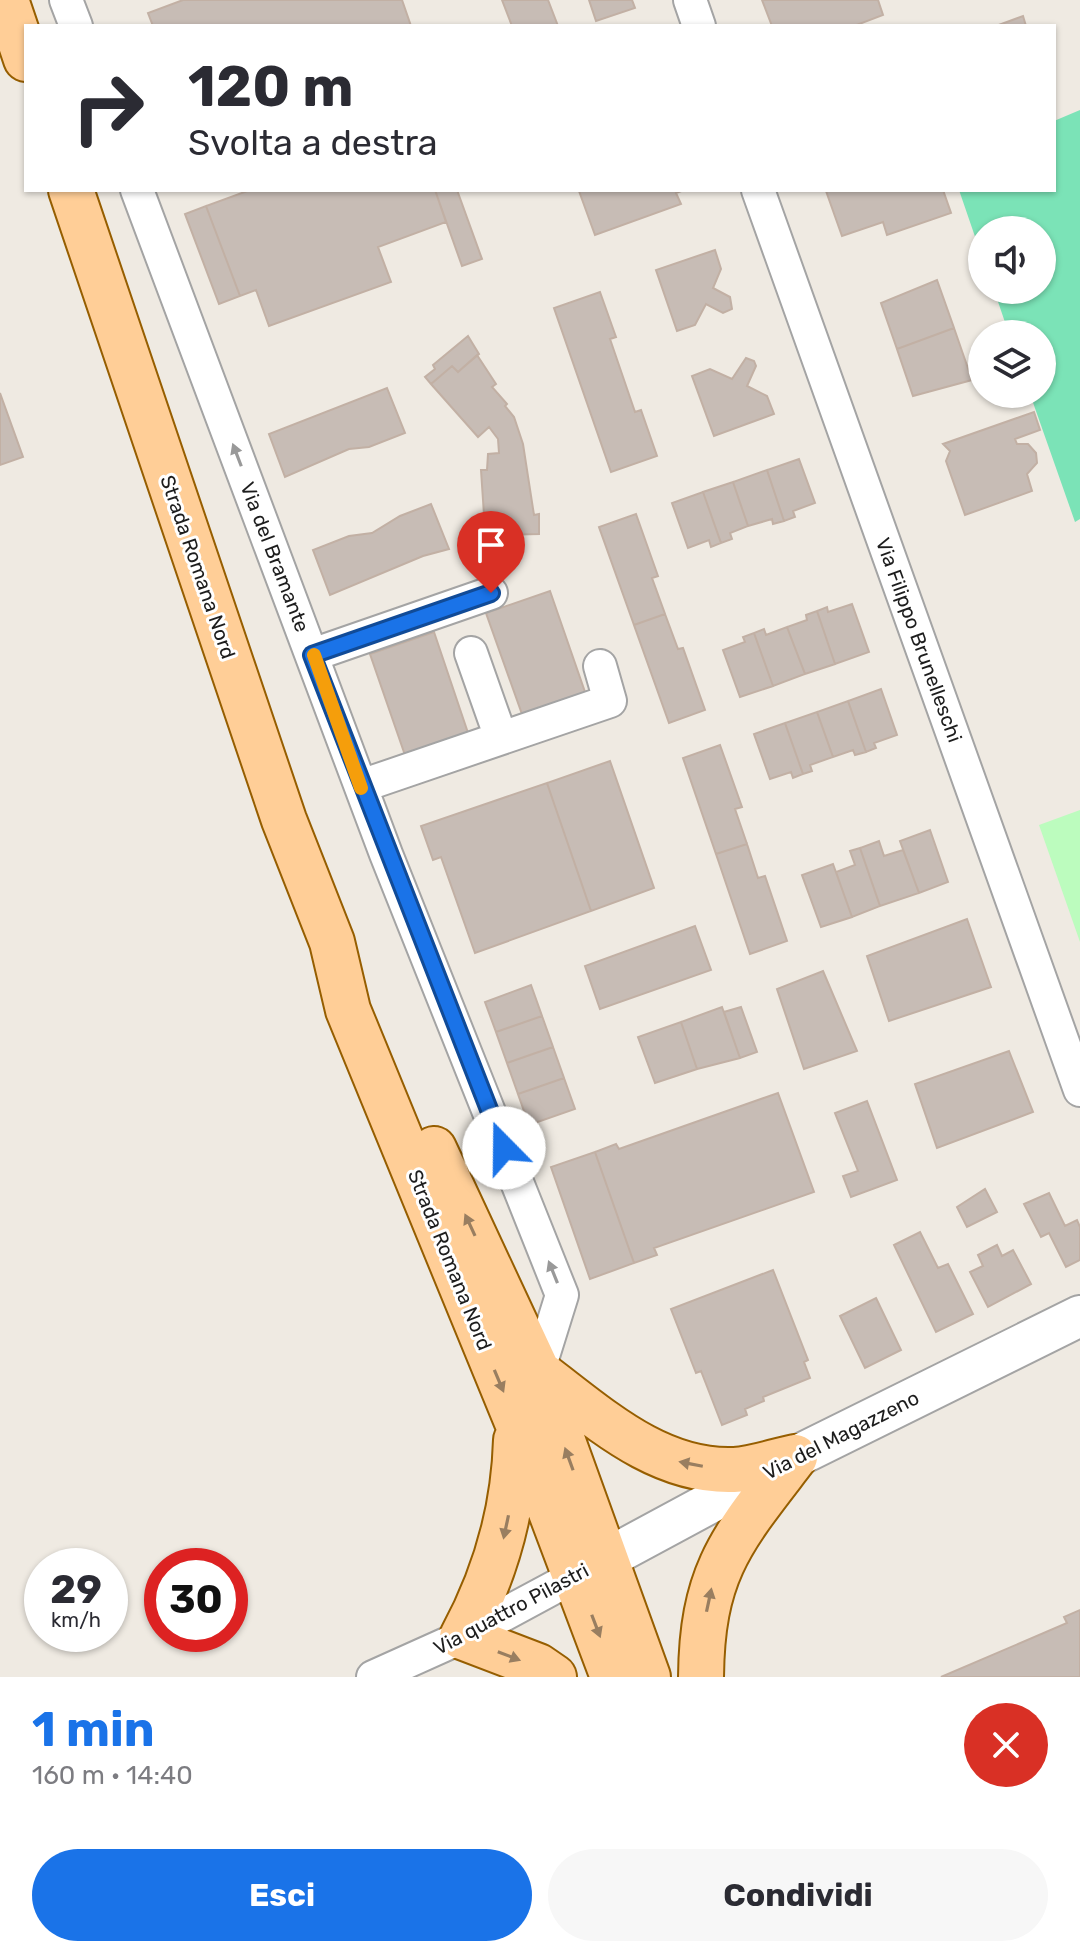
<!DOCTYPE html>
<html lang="it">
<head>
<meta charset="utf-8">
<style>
  body { margin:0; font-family:Rubik,sans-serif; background:#f7f7f7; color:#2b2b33; height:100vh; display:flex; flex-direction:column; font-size:30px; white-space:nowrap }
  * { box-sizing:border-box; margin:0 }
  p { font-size:26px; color:#7c7c81 }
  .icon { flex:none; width:44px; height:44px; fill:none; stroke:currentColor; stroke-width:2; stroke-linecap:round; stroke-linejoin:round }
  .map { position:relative; height:1677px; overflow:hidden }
  .side { display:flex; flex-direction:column; background:#fff; flex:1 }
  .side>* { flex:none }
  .hud { position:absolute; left:24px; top:24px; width:1032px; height:168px; border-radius:0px; box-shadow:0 2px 6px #0004; background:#fff; color:#2b2b33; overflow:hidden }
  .tools { position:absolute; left:968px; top:216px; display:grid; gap:16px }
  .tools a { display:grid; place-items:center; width:88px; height:88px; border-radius:50%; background:#fff; box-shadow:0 2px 6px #0004; font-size:40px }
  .speed { position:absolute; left:24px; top:1548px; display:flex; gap:16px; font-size:40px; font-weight:700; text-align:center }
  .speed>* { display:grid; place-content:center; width:104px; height:104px; border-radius:50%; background:#fff; box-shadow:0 2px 6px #0004; line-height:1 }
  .speed small { font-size:20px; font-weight:400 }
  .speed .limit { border:12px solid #d22; background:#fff; color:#111 }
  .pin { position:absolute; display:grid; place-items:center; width:68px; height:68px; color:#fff; margin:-82px -34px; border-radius:50% 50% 50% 0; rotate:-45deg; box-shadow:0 0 8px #0007 }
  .pin .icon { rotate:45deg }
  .me { position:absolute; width:88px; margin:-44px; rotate:338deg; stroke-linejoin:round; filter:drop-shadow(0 0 6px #0008) }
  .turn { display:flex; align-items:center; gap:28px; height:168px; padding:0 32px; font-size:36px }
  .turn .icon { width:104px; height:104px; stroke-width:2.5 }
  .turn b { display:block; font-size:56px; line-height:68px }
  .round { display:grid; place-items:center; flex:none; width:84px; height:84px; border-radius:42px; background:#f7f7f7 }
  .head { display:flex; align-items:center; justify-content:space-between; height:136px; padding:0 32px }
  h1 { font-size:48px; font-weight:700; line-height:60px; color:#1a73e8 }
  .action { display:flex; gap:16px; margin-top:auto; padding:16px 32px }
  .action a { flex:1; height:92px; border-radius:48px; background:#1a73e8; color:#fff; font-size:32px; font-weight:700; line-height:92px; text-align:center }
  .action a+a { background:#f7f7f7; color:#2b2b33 }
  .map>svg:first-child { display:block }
</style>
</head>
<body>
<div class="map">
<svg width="1080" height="1677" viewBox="0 0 1080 1677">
  <rect width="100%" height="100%" fill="#efeae2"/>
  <path fill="#bcfcbe" d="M1080,810V942L1039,825Z"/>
  <path fill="#7be3b7" d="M1080,110V519L1075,522L1030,394H1042V334H1009L994,290H1042V230H982V257L959,190H1054V121Z"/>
  <path fill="#c7bcb5" stroke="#c2b0a4" stroke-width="2" d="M183,0H402L411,26H153L148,13Z
    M502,0H548L558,26H512Z
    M589,0H632L635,8L596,21Z
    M762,0H878L883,15L854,26H772Z
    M1023,16L1026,26H996Z
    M250,190H435L446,222L378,247L391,282L269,326L256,290L240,296L206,206Z
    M435,190H457L482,259L462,266Z
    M684,190L676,193L681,204L595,235L579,191Z
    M830,190H943L951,213L887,235L883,222L842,236L826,191Z
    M206,206L240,296L219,304L185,214Z
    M715,250L721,269L713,288L730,297L732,309L723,313L706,304L695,325L677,331L656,270Z
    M937,280L954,328L897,349L881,303Z
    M600,292L616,337L610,339L635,412L641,410L657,456L611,472L554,308Z
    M954,328L972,380L913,396L897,349Z
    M468,336L479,354L458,372L452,366L431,384L425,377L435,369L433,365Z
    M477,355L496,384L492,387L507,404L505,406L514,417L523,444L534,515L539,514V534L498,535V530H485L481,470H487L488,454L499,453L498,439L489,427L478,437L431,384L452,366L458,372Z
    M746,358L754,361L756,366L747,386L767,396L774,414L714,436L692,376L710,369L732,379Z
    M387,388L405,433L369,447L349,449L285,477L269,434Z
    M0,393L23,457L0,465Z
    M1034,412L1040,430L1015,439L1017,444H1028L1036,453L1037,463L1027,474L1032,491L965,515L946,461L950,451L943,444Z
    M799,459L815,503L793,511L795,517L784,521L767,470Z
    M767,470L784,521L773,524L772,519L748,526L733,482Z
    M733,482L748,526L730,533L732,539L721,543L703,492Z
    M703,492L721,543L711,547L709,540L688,548L672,503Z
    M431,504L449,549L423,556L330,595L313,550L349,536L372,533L400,516Z
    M636,514L658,576L652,578L665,614L634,625L599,527Z
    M550,591L586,695L523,717L486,613Z
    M852,604L869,652L835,664L817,611L827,607L828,612Z
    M817,611L835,664L805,674L787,627L807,620L806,615Z
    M665,614L678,649L683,648L705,710L669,723L634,625Z
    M787,627L805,674L773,686L754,633L764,629L766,635Z
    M434,632L469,736L406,758L370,654Z
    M754,633L773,686L740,697L723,650L745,642L743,637Z
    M881,689L897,735L874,743L876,748L866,752L848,701Z
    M848,701L866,752L855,755L853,750L833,757L817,712Z
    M817,712L833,757L810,765L812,771L803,774L785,723Z
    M785,723L803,774L793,778L791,772L770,779L754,734Z
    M720,745L742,807L735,809L747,844L716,854L683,758Z
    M610,761L654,888L591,911L547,783Z
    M547,783L591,911L475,953L441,857L433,860L421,826Z
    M930,830L948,882L919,893L900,841Z
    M879,841L884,856L903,850L919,893L880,906L860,848Z
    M747,844L758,878L765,876L787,941L750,954L716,854Z
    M860,848L880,906L852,917L836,872L855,865L850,851Z
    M833,864L852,917L821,927L802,875Z
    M967,919L991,987L889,1021L867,956Z
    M695,926L711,970L600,1009L585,966Z
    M823,971L857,1051L804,1069L777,989Z
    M531,985L542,1016L496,1032L485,1002Z
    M722,1007L740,1058L697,1069L681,1022Z
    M741,1007L757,1052L740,1058L724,1012Z
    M542,1016L553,1047L507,1063L496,1032Z
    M681,1022L697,1069L655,1083L638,1037Z
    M553,1047L564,1078L518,1094L507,1063Z
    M1009,1051L1033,1112L937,1148L915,1084Z
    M564,1078L575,1109L529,1125L518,1094Z
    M778,1093L814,1192L654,1248L657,1255L634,1263L595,1152L616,1144L619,1149Z
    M867,1101L897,1180L851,1197L843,1176L858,1171L835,1113Z
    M595,1152L634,1263L590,1279L551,1167Z
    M985,1189L997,1212L967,1227L957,1207Z
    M1049,1193L1065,1226L1077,1220L1080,1227V1260L1066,1267L1049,1233L1041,1237L1024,1204Z
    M920,1232L938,1268L948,1264L973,1314L936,1332L894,1245Z
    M997,1245L1002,1256L1013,1250L1031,1284L988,1307L970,1272L983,1266L978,1255Z
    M773,1270L808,1360L804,1362L810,1378L763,1397L764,1401L745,1409L747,1415L722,1425L701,1371L696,1373L671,1309Z
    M876,1298L901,1350L865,1368L840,1316Z
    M1080,1610V1677H941L1067,1623L1064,1617Z"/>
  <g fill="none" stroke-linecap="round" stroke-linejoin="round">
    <g stroke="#a4a4a4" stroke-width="36">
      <path id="minor" d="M66,0L76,26
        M690,0L699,26
        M137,190L386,854L562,1295L538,1372
        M758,190L1080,1090
        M471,653L501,738
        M312,655L491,593
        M361,786L610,701L600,666
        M373,1677L462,1637L592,1567"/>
    </g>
    <g stroke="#a4a4a4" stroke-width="44">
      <path id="tertiary" d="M606,1559L795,1457L1080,1316"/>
    </g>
    <g stroke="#965e00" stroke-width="48">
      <path id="primary" d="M6,0L26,59
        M71,190L284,820L332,942L348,1010L517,1422L613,1677
        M434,1149L538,1372L648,1677
        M538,1372C596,1415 656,1473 734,1470C754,1469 775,1461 795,1457
        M516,1440C514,1511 496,1574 462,1637L538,1666L554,1677
        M701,1677C702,1570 733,1538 795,1457"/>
    </g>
    <use href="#minor" stroke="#fff" stroke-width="32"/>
    <use href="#tertiary" stroke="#fff" stroke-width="40"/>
    <use href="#primary" stroke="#ffce97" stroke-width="44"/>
  </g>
  <defs><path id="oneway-solid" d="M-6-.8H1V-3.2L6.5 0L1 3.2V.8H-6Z" transform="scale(2)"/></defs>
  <g fill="#999">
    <use href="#oneway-solid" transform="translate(237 455) rotate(-111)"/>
    <use href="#oneway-solid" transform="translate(553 1272) rotate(-112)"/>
  </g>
  <g fill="#997e60">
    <use href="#oneway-solid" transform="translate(470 1225) rotate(-115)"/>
    <use href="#oneway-solid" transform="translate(499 1381) rotate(67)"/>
    <use href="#oneway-solid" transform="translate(569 1459) rotate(-110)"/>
    <use href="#oneway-solid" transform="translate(691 1464) rotate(-169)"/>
    <use href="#oneway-solid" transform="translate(506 1527) rotate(102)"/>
    <use href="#oneway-solid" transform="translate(709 1600) rotate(-78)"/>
    <use href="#oneway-solid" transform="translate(596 1626) rotate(69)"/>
    <use href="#oneway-solid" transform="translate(509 1656) rotate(21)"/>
  </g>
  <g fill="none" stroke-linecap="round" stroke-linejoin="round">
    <g stroke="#114b97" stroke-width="20">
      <path id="route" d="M491,593L312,655L504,1148"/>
    </g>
    <use href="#route" stroke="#1a73e8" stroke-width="14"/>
    <path stroke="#f59e0b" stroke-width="14" d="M314,655L361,788"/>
  </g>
  <g text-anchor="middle" stroke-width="6" stroke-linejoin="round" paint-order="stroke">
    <g font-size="20" fill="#1d1d1d" stroke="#fff">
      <text transform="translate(275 557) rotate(69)" y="7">Via del Bramante</text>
      <text transform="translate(198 567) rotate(71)" y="7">Strada Romana Nord</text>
      <text transform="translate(919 640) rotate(70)" y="7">Via Filippo Brunelleschi</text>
      <text transform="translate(450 1260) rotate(68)" y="7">Strada Romana Nord</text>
      <text transform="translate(841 1435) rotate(-27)" y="7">Via del Magazzeno</text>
      <text transform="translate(511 1609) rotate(-28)" y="7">Via quattro Pilastri</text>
    </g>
  </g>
</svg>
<div class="tools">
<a><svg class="icon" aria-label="sound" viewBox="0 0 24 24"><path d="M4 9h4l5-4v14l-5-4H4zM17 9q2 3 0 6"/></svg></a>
<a><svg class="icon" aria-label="layers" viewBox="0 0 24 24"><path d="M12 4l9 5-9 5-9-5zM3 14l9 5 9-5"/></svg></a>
</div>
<div class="speed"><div>29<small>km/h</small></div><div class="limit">30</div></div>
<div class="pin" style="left:491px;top:593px;background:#d93025"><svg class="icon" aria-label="arrive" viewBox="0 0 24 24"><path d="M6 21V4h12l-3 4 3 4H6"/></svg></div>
<svg class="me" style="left:504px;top:1148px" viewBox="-20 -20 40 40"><circle r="19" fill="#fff"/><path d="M0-13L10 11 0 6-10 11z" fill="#1a73e8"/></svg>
<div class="hud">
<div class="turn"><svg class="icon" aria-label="right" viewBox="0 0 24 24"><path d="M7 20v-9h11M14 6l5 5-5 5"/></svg><div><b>120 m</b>Svolta a destra</div></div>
</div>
</div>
<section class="side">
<div class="head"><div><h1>1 min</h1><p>160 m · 14:40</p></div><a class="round" style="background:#d93025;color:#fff"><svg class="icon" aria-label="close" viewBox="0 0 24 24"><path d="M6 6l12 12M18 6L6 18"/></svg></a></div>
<div class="action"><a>Esci</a><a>Condividi</a></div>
</section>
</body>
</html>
